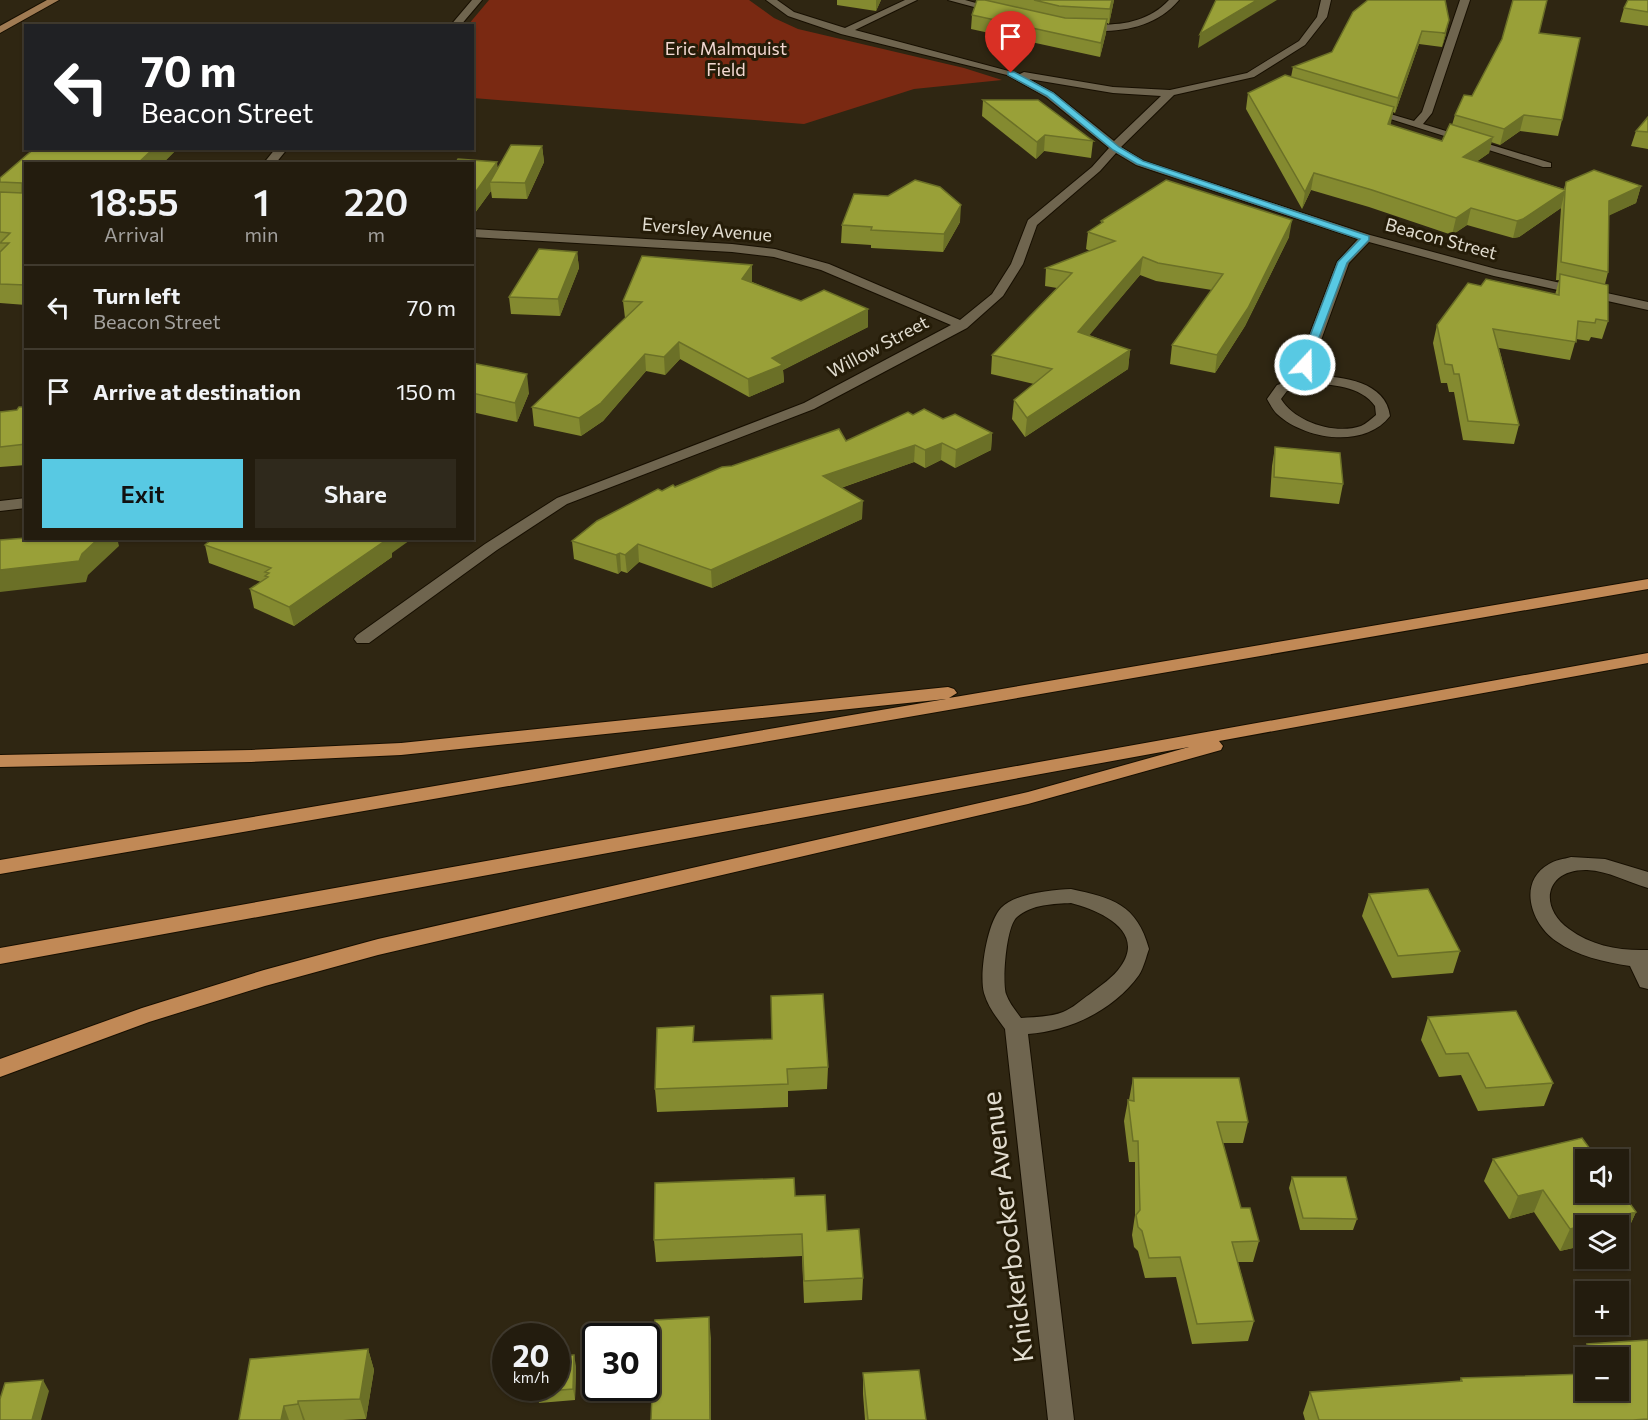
<!DOCTYPE html>
<html lang="en">
<head>
<meta charset="utf-8">
<style>
  body { margin:0; font-family:Commissioner,sans-serif; background:#2f291c; color:#f1f3f6; height:100vh; display:flex; flex-direction:column; font-size:22px; white-space:nowrap }
  * { box-sizing:border-box; margin:0 }
  p { font-size:20px; color:#a3a19e }
  .icon { flex:none; width:33px; height:33px; fill:none; stroke:currentColor; stroke-width:2; stroke-linecap:round; stroke-linejoin:round }
  .map { position:relative; flex:1; overflow:hidden }
  .drawer { position:absolute; left:24px; top:162px; width:450px; height:378px; display:flex; flex-direction:column; background:#231c0e; border-radius:0px; box-shadow:0 2px 4px #0004,0 0 0 2px #403a2e }
  .drawer>* { flex:none }
  .guide { position:absolute; left:24px; top:24px; width:450px; height:126px; border-radius:0px; box-shadow:0 2px 4px #0004,0 0 0 2px #403a2e; background:#202124; color:#fff; overflow:hidden }
  .buttons { position:absolute; left:1575px; top:1149px; display:grid; gap:12px }
  .buttons a { display:grid; place-items:center; width:54px; height:54px; border-radius:0px; background:#231c0e; box-shadow:0 2px 4px #0004,0 0 0 2px #403a2e; font-size:30px }
  .speed { position:absolute; left:492px; top:1323px; display:flex; gap:12px; font-size:30px; font-weight:700; text-align:center }
  .speed>* { display:grid; place-content:center; width:78px; height:78px; border-radius:50%; background:#231c0e; box-shadow:0 2px 4px #0004,0 0 0 2px #403a2e; line-height:1 }
  .speed small { font-size:15px; font-weight:400 }
  .speed .limit { border:3px solid #111; border-radius:9px; background:#fff; color:#111 }
  .pin { position:absolute; display:grid; place-items:center; width:51px; height:51px; color:#fff; margin:-62px -26px; border-radius:50% 50% 50% 0; rotate:-45deg; box-shadow:0 0 6px #0007 }
  .pin .icon { rotate:45deg }
  .me { position:absolute; width:66px; margin:-33px; rotate:21deg; stroke-linejoin:round; filter:drop-shadow(0 0 4px #0008) }
  .turn { display:flex; align-items:center; gap:21px; height:126px; padding:0 18px; font-size:27px }
  .turn .icon { width:78px; height:78px; stroke-width:2.5 }
  .turn b { display:block; font-size:42px; line-height:51px }
  .eta { display:flex; justify-content:space-evenly; align-items:center; height:102px; text-align:center }
  .eta b { font-size:36px; font-weight:600; line-height:42px }
  .button { display:flex; gap:12px; margin-top:auto; padding:12px 18px }
  .button a { flex:1; height:69px; border-radius:0px; background:#58c9e3; color:#111; font-size:24px; font-weight:600; line-height:69px; text-align:center }
  .button a+a { background:#2f291c; color:#f1f3f6 }
  ul { padding:0; list-style:none }
  li { display:flex; align-items:center; gap:18px; height:84px; padding:0 18px; border-top:2px solid #403a2e }
  li div { flex:1 }
  li b { display:block; font-size:22px }
  li em { font-style:normal }
  .map>svg:first-child { display:block }
</style>
</head>
<body>
<div class="map">
<svg width="1648" height="1420" viewBox="0 0 1648 1420">
  <rect width="100%" height="100%" fill="#2f2612"/>
  <path fill="#7a2912" d="M489,0H749L774,18L798,29L964,68L1002,80L914,89L804,124L473,98L472,26L468,25Z"/>
  <g fill="none" stroke-linecap="round" stroke-linejoin="round">
    <g stroke="#170f00" stroke-width="2">
      <path id="minor" d="M472,0H482L460,26H450Z
        M766,0H777L794,12L845,28L905,0H917L855,30L1020,74L1024,72L1113,87L1170,90L1247,73L1299,41L1317,17L1321,0H1331L1327,17L1305,45L1254,77L1174,95L1121,147L1144,161L1370,235L1496,269L1648,302V310L1494,276L1369,242L1349,263L1312,365L1314,376C1343,376 1386,382 1390,416C1365,449 1305,440 1277,414C1273,410 1270,404 1267,399L1277,385L1301,378L1298,365L1337,262L1358,239L1136,165L1116,153L1100,171L1037,225L1023,264L1003,296L967,328L814,409L567,504L497,550L369,643H357L354,639L357,635L485,544L557,498L804,403L951,325L821,270L774,257L732,252L472,237V229L732,244L775,249L829,264L960,320L992,294L1011,264L1028,220L1092,167L1109,148L1046,97L1007,75L841,34L788,16ZM1029,79L1113,93L1161,96L1114,141L1054,93ZM1309,384C1331,384 1361,386 1375,406L1376,415C1371,419 1366,424 1361,426C1335,435 1295,422 1281,399L1287,391Z
        M948,0H965L1005,11L1000,14Z
        M1169,0H1179C1159,24 1130,31 1100,31C1092,31 1084,31 1077,27L1082,24C1114,26 1146,25 1169,0Z
        M1460,0H1470L1432,113L1423,124L1551,163V167H1543L1365,111L1370,108L1414,121L1422,112Z
        M276,148H288L275,164H263Z
        M26,498V508L0,511V501Z
        M1571,857L1605,859L1648,872V888C1627,882 1609,871 1587,870C1545,869 1538,907 1569,929C1592,946 1620,951 1648,950V989L1640,987L1630,966C1604,962 1577,956 1556,941C1531,924 1517,882 1549,864C1555,860 1564,859 1571,857Z
        M1071,889C1112,898 1137,904 1149,949C1146,957 1144,967 1139,975C1114,1010 1070,1031 1028,1034L1074,1420H1048L1005,1029C997,1018 988,1007 984,993C979,974 987,923 1001,908C1015,893 1052,890 1071,889ZM1071,903C1098,910 1146,930 1121,966C1114,977 1100,986 1090,994C1081,1000 1073,1008 1063,1012C1050,1017 1035,1017 1021,1018C1016,1011 1009,1003 1006,994C1002,981 1006,926 1017,917C1032,904 1054,904 1071,903Z"/>
    </g>
    <g stroke="#170f00" stroke-width="2">
      <path id="major" d="M47,0H59L0,33V26Z"/>
    </g>
    <g stroke="#170f00" stroke-width="2">
      <path id="highway" d="M1648,579V589L0,874V860L946,699L401,755L251,762L0,767V755L251,750L401,743L948,687L954,689L957,693L949,698Z
        M1648,653V663L1219,741L1223,746L1221,750L1028,804L378,955L265,986L149,1022L0,1077V1059L142,1008L264,970L378,939L1028,792L1189,747L0,964V948Z"/>
    </g>
    <use href="#minor" fill="#6f654f" fill-rule="evenodd"/>
    <use href="#major" fill="#a07b53" fill-rule="evenodd"/>
    <use href="#highway" fill="#c18956" fill-rule="evenodd"/>
  </g>
  <path fill="#848a30" fill-rule="evenodd" d="M837,0H881L876,11L837,5Z
    M977,0H1114L1109,24L1107,23L1106,33L1100,57L971,29L972,15Z
    M1648,0V26L1620,22L1624,8Z
    M1353,12L1446,34L1442,47L1419,44L1395,113L1393,112L1390,125L1442,141L1452,125L1455,115L1472,96L1539,33L1562,120L1558,136L1520,131L1500,145L1491,142L1489,153L1476,162L1564,189L1566,182L1641,186L1636,203L1609,215L1608,272L1605,284L1608,321L1602,339L1591,337L1589,341L1576,339L1570,360L1499,348L1519,425L1514,444L1463,440L1454,392H1449L1447,383H1441L1433,343L1437,325L1481,286L1555,295L1559,280H1556L1561,208L1519,237L1513,238L1467,225L1452,235L1369,207L1311,190L1302,209L1246,109L1248,93L1291,77L1293,67L1332,52Z
    M983,100L1093,141L1091,158L1044,151L1036,159L982,116Z
    M1648,117V149L1631,146L1636,131Z
    M542,146L544,162L527,199L492,198L491,191L472,217V164L498,167Z
    M35,148H178L162,164H26V305L0,303V252L1,251H0V182Z
    M1101,221L1289,237L1245,326L1215,373L1170,364L1172,345L1212,290L1156,281L1140,275L1089,335L1130,350L1128,369L1025,437L1012,419L1014,400L1034,384L991,374L992,355L1057,288L1045,286L1046,268L1090,251L1086,249L1088,232L1101,224Z
    M960,222L943,252L871,248V245L841,243L842,225Z
    M577,252L579,268L560,316L511,314L509,297Z
    M752,282L801,301L868,309V327L783,370L784,382L749,397L680,359L665,375L646,371L603,421L581,436L534,426L532,407L625,318L623,301Z
    M472,363L529,393L517,422L472,412Z
    M26,407V465L0,467V412L17,410Z
    M943,419L992,433L991,450L955,468L941,460L925,468L914,462L841,488L862,519L712,588L639,562L627,573L621,571L618,574L574,559L572,541L662,491L732,466Z
    M1275,447L1343,484L1339,504L1270,497L1272,466Z
    M205,545L392,553V557L294,626L254,608L250,589L261,582L209,563Z
    M1369,894L1460,951L1453,973L1392,978L1362,916Z
    M1428,1017L1553,1083L1544,1106L1478,1111L1461,1075L1439,1077L1421,1040Z
    M695,1042L828,1067L827,1089L788,1091V1107L657,1112L655,1089Z
    M1133,1078L1248,1122L1243,1143H1223L1241,1208L1259,1241L1253,1262H1238L1254,1321L1248,1341L1192,1344L1176,1277L1145,1278L1138,1251L1134,1247L1132,1235L1135,1215V1162H1129L1124,1121L1128,1100H1129Z
    M1582,1138L1598,1160H1586V1192H1618V1187L1636,1212L1626,1234L1618,1236V1226H1586V1245L1560,1251L1534,1212L1509,1219L1484,1181L1493,1159Z
    M1292,1177L1357,1219L1353,1230H1300L1289,1188Z
    M795,1196L827,1231L863,1278L862,1300L804,1303L802,1256L656,1262L654,1240Z
    M1648,1340V1420H1305L1303,1413L1310,1392L1460,1381L1461,1378L1580,1375L1577,1366L1587,1344ZM1586,1358H1618L1586,1390Z
    M368,1349L374,1370L366,1419L343,1420H239Z
    M576,1366L575,1400L539,1403L537,1392Z
    M863,1373L926,1420H865L863,1394Z"/>
  <path fill="#6b7027" d="M876,0H881L876,11Z
    M1112,0H1114L1109,24L1110,9Z
    M1257,0H1277L1198,48L1200,34Z
    M1107,19L1106,33L1100,57L1101,43Z
    M1449,20L1446,34L1442,47L1445,33Z
    M1422,31L1419,44L1395,113L1398,98Z
    M1394,107L1391,123L1385,140L1388,124Z
    M1524,115L1520,131L1500,145L1504,129Z
    M1045,135L1044,151L1036,159L1037,142Z
    M1493,137L1489,153L1459,174L1463,157Z
    M542,146L544,162L527,199L525,183Z
    M154,148H178L162,164H137Z
    M497,162L499,178L490,182L491,191L472,217V197Z
    M1314,173L1311,190L1302,209L1305,192Z
    M1641,186L1636,203L1604,218L1609,201Z
    M1565,191L1561,208L1519,237L1513,238L1517,221Z
    M961,205L960,222L943,252L944,234Z
    M1471,208L1467,225L1452,235L1456,218Z
    M1292,220L1289,237L1245,326L1215,373L1217,355Z
    M577,252L579,268L560,316L558,299Z
    M1143,257L1140,275L1077,350L1078,332Z
    M752,265V282L743,296L742,279Z
    M868,309V327L783,370L784,382L749,397L748,379L772,358Z
    M679,342L680,359L665,375L664,357Z
    M1130,350L1128,369L1025,437L1027,418Z
    M645,354L646,371L603,421L581,436L579,418Z
    M527,374L529,393L517,422L515,403Z
    M992,433L991,450L955,468L956,450Z
    M942,443L941,460L925,468V450Z
    M915,445L914,462L823,494V476Z
    M863,501L862,519L712,588L711,570Z
    M99,538H117L119,546L88,575L86,582L0,592V570L82,554Z
    M385,538H413L392,553V557L294,626L289,607Z
    M638,544L639,562L627,573L625,555Z
    M620,553L621,571L618,574L616,555Z
    M1543,1190L1534,1212L1509,1219L1518,1196Z
    M1636,1212L1626,1234L1618,1236V1226H1586V1245L1560,1251L1570,1229Z
    M709,1317L711,1338V1420H710Z
    M368,1349L374,1370L366,1419L360,1399Z
    M574,1355L576,1366L575,1400L573,1389Z
    M43,1380L49,1391L41,1420H32Z
    M298,1401L305,1420H303L298,1404Z
    M284,1406L289,1420H281Z"/>
  <path fill="#99a038" stroke="#6b7027" stroke-width="1.5" d="M977,0H985L1065,18L1107,19L1101,43L972,15Z
    M1034,0H1112L1110,9L1059,6Z
    M1216,0H1257L1200,34Z
    M1368,0H1445L1449,20L1445,33L1422,31L1398,98L1293,67L1332,52L1353,12Z
    M1513,0H1547L1539,33L1580,38L1562,120L1524,115L1504,129L1455,115L1464,95L1472,96L1502,39Z
    M1628,0H1648V12L1624,8Z
    M1285,75L1394,107L1388,124L1442,141L1450,124L1493,137L1463,157L1565,190L1566,182L1594,170L1641,186L1609,201L1608,272L1561,262L1565,191L1523,219L1517,221L1471,208L1456,218L1372,190L1314,173L1305,192L1248,93Z
    M983,100H1038L1093,141L1045,135L1037,142Z
    M1648,117V132L1636,131Z
    M511,145L542,146L525,183L490,182Z
    M35,148H154L137,164H26V285L0,284V252L9,243H0L10,233L0,232V192L22,193V183L0,182V178Z
    M458,159L497,162L472,197V164H455Z
    M915,180L940,187L961,205L944,234L871,230L872,227L842,225L854,194L888,196Z
    M1166,180L1292,220L1248,308L1217,355L1172,345L1223,274L1158,263L1143,257L1078,332L1130,350L1027,418L1014,400L1052,369L992,355L1072,273L1046,268L1115,241L1088,232L1103,222L1101,221Z
    M539,249L577,252L558,299L509,297Z
    M642,256L752,265L742,279L801,301L824,290L868,309L772,358L783,365L748,379L679,342L664,357L645,354L601,403L579,418L532,407L642,302L623,301Z
    M1560,274L1608,285V321L1596,319L1595,323L1578,321L1576,342L1493,329L1519,425L1468,421L1459,374H1454L1452,365L1445,364L1437,325L1468,283L1481,286L1486,279L1559,295Z
    M472,363L527,374L515,403L472,393Z
    M19,407H26V444L0,447V412L17,410Z
    M924,409L943,419L955,414L992,433L956,450L942,443L925,450L915,445L823,476L863,501L711,570L638,544L625,555L620,553L616,555L572,541L597,521L658,489L662,491L673,485L675,487L722,467L732,466L839,429L846,441L908,412L913,415Z
    M1275,447L1340,453L1343,484L1274,477Z
    M26,538H99L82,554L79,561L0,570V540Z
    M213,538H389L289,607L250,589L268,577L265,576L269,573L265,572L271,568L205,545Z
    M1428,889L1460,951L1398,956L1369,894Z
    M823,994L828,1067L787,1069L788,1084L655,1089L657,1028L694,1026L693,1042L772,1039L771,996Z
    M1516,1011L1553,1083L1486,1088L1468,1053L1446,1054L1428,1017Z
    M1133,1078H1239L1248,1122H1217L1241,1208H1250L1259,1241L1232,1242L1254,1321L1197,1324L1180,1257L1149,1258L1142,1231L1138,1227L1136,1215L1140,1210L1138,1141H1133L1128,1100L1134,1101Z
    M1582,1138L1598,1160H1586V1192H1618V1187L1636,1212L1570,1229L1543,1190L1518,1196L1493,1159Z
    M1292,1177H1346L1357,1219L1303,1218Z
    M794,1178L795,1196L825,1195L827,1231L859,1229L863,1278L804,1281L802,1234L654,1240L655,1183Z
    M709,1317L710,1420H651L655,1320Z
    M1648,1340V1419L1633,1420H1319L1310,1392L1462,1381L1461,1378L1586,1374V1390H1618V1358H1593L1587,1344Z
    M368,1349L360,1399L298,1401V1404L284,1406L281,1420H239L250,1359Z
    M574,1355L573,1389L537,1392V1388H556V1356Z
    M919,1370L926,1420H868L863,1373Z
    M43,1380L32,1420H0V1399L5,1383Z"/>
  <path fill="#58c9e3" stroke="#398394" stroke-width="1.5" d="M1008,72H1014L1053,93L1119,147L1143,161L1369,236V240L1347,263L1308,367L1299,365L1338,262L1360,239L1137,164L1113,150L1047,96L1008,75Z"/>
  <g text-anchor="middle" stroke-width="6" stroke-linejoin="round" paint-order="stroke">
    <g font-size="18" fill="#f3d8d1" stroke="#251c08">
      <text x="726" y="55">Eric Malmquist<tspan x="726" dy="21">Field</tspan></text>
    </g>
    <g font-size="18" fill="#e2ddd0" stroke="#251c08">
      <text transform="translate(707 230) rotate(5)" y="6">Eversley Avenue</text>
      <text transform="translate(1441 239) rotate(15)" y="6">Beacon Street</text>
      <text transform="translate(878 347) rotate(-28)" y="6">Willow Street</text>
    </g>
    <g font-size="27" fill="#e2ddd0" stroke="#251c08">
      <text transform="translate(1008 1227) rotate(-97)" y="9">Knickerbocker Avenue</text>
    </g>
  </g>
</svg>
<div class="buttons">
<a><svg class="icon" aria-label="sound" viewBox="0 0 24 24"><path d="M4 9h4l5-4v14l-5-4H4zM17 9q2 3 0 6"/></svg></a>
<a><svg class="icon" aria-label="layers" viewBox="0 0 24 24"><path d="M12 4l9 5-9 5-9-5zM3 14l9 5 9-5"/></svg></a>
<a>+</a>
<a>−</a>
</div>
<div class="speed"><div>20<small>km/h</small></div><div class="limit">30</div></div>
<div class="pin" style="left:1011px;top:73px;background:#d93025"><svg class="icon" aria-label="arrive" viewBox="0 0 24 24"><path d="M6 21V4h12l-3 4 3 4H6"/></svg></div>
<svg class="me" style="left:1305px;top:365px" viewBox="-20 -20 40 40"><circle r="17" fill="#58c9e3" stroke="#fff" stroke-width="3"/><path d="M0-11L8 9 0 5-8 9z" fill="#fff"/></svg>
<div class="guide">
<div class="turn"><svg class="icon" aria-label="left" viewBox="0 0 24 24"><path d="M17 20v-9H6M10 6l-5 5 5 5"/></svg><div><b>70 m</b>Beacon Street</div></div>
</div>
<section class="drawer">
<div class="eta">
<div><b>18:55</b><p>Arrival</p></div>
<div><b>1</b><p>min</p></div>
<div><b>220</b><p>m</p></div>
</div>
<ul>
<li><svg class="icon" aria-label="left" viewBox="0 0 24 24"><path d="M17 20v-9H6M10 6l-5 5 5 5"/></svg><div><b>Turn left</b><p>Beacon Street</p></div><em>70 m</em></li>
<li><svg class="icon" aria-label="arrive" viewBox="0 0 24 24"><path d="M6 21V4h12l-3 4 3 4H6"/></svg><div><b>Arrive at destination</b></div><em>150 m</em></li>
</ul>
<div class="button"><a>Exit</a><a>Share</a></div>
</section>
</div>
</body>
</html>
